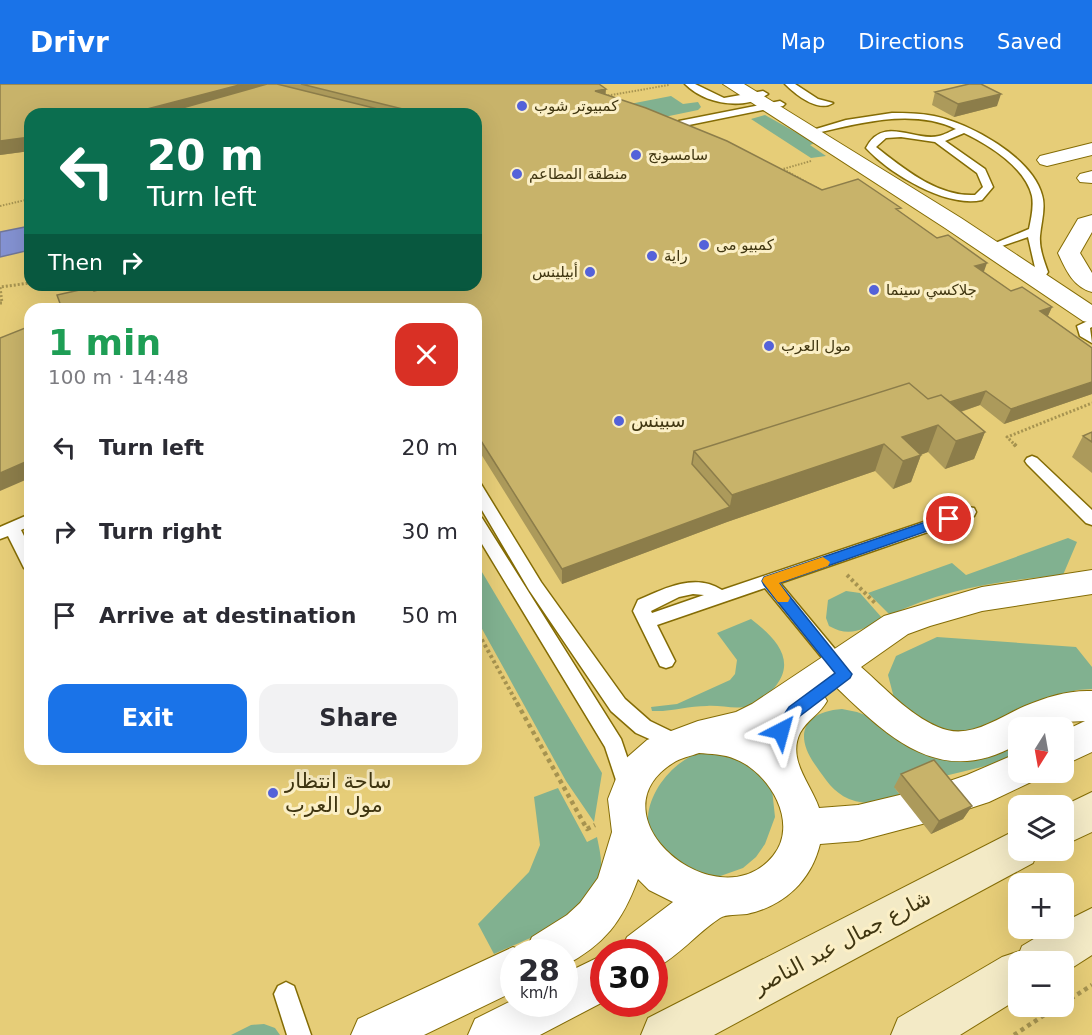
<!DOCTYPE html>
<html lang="en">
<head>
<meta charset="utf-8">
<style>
  body { margin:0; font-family:"DejaVu Sans","Noto Sans Arabic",sans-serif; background:#f2f2f3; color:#2b2b33; height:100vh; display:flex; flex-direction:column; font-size:22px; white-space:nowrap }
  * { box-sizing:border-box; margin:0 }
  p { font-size:20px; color:#7c7c81 }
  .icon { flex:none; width:33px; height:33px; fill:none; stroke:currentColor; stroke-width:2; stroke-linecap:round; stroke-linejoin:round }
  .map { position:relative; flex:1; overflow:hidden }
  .details { position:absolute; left:24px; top:219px; width:458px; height:462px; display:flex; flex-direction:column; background:#fff; border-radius:18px; box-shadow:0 6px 24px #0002 }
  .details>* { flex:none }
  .banner { position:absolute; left:24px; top:24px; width:458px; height:183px; border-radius:18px; box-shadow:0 6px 24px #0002; background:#0b6e4f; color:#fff; overflow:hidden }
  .needle { width:39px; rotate:191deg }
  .fabs { position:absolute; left:1008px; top:633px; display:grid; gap:12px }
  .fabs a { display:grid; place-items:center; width:66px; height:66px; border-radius:12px; background:#fff; box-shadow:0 6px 24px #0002; font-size:30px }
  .speed { position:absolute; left:500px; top:855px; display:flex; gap:12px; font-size:30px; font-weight:700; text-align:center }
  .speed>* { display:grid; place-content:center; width:78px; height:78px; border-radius:50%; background:#fff; box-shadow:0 6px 24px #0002; line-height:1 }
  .speed small { font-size:15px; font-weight:400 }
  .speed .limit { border:9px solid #d22; background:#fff; color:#111 }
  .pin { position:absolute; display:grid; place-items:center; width:51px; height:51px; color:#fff; margin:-26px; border:3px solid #fff; border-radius:50%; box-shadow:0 2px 6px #0007 }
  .me { position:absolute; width:66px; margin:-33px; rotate:39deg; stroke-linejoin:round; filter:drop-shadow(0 0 4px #0008) }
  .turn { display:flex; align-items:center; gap:21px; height:126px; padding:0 24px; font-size:27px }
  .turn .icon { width:78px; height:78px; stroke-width:2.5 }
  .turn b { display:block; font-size:42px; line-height:51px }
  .then { display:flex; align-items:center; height:57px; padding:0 24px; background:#0003; gap:12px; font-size:22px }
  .round { display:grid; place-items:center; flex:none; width:63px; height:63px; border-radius:18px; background:#f2f2f3 }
  .overview { display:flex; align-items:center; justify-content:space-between; height:102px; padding:0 24px }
  h1 { font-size:36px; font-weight:700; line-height:45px; color:#1e9e55 }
  .action { display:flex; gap:12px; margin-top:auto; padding:12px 24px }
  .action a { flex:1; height:69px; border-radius:18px; background:#1a73e8; color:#fff; font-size:24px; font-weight:700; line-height:69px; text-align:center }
  .action a+a { background:#f2f2f3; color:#2b2b33 }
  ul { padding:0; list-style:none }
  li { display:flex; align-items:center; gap:18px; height:84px; padding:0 24px }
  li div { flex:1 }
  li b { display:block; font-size:22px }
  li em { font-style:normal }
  header { display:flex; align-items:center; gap:36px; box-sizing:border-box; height:84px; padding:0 30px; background:#1a73e8; color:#fff }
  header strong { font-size:28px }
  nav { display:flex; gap:33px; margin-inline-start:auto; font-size:21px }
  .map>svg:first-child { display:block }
</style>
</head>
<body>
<header>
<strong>Drivr</strong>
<nav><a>Map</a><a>Directions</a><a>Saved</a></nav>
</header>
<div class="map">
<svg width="1092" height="951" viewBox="0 0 1092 951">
  <rect width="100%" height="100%" fill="#e6cd78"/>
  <path fill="#81b190" d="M671,12L683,20L698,18L701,23L698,26L645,37L609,24Z
    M765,31L815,59L810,61L826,72L811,74L751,35Z
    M1068,454L1077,458L1063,491C1003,496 944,505 890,531L868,509L952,479L966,491Z
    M476,478L602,689L594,738L566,697L476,534Z
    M846,507L860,509L883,535C863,545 850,554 829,542L826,534L828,516Z
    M751,535C773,552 798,575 775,603C769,610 758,619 749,622C736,626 721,621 707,622C688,622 671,628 652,627L651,623L677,620L730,596L735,590L737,576L717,549Z
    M937,553L1076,563L1092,583V605L1077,606L1051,615L970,651L931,646L894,614L888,591L896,572Z
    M842,625L857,628L873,634L907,661L926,670L946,676H979L1018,656V670L986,682L895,704L905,718C886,719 867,722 849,715C833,708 826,696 816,682C794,652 802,628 842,625Z
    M704,667L748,676L772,705L775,733L765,760L756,773L743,784L712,795L699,794L652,761C651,752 647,741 648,733C650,704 677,674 704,667Z
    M558,704L587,758L597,753C599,763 602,775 601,785C597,832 531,853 494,870L478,840L529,788L540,761L534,713Z
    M264,940L275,944L280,951H231L251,941Z"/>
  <path fill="#8492d2" stroke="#707698" stroke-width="1.5" d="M30,142V166L0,173V148Z"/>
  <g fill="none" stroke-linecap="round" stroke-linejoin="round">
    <g stroke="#846c05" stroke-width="3">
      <path id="lane" d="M685,0H695L724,14L763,7L768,10C743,27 705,20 685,0Z
        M785,0H795L818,15L833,19C818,29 795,10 785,0Z
        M780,17L785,20L783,22L679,43L674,40L679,37Z
        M892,29C906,29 920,29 934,32C969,39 1032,73 1042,111C1046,124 1041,139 1040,152C1039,164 1044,177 1048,188L1046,191L1042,192L1036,188L1028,153L999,163L993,160L1029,145C1031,135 1034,123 1032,112C1025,83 989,61 964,49L945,57L985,85L993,103L982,116C946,124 890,90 866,64C883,31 914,58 939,52C944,51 951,47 956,45C914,25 864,38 821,48L816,45L846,36ZM901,53L935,58L977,89L983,103L975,111C938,113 904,85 876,63L886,54Z
        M1092,235V243L1090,244L1092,259L1080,252L1077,242Z
        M1032,372L1037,374L1092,426V441L1086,439L1027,380L1025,377L1027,374Z
        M476,399L481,400L541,498L625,615L650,637L681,652L684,658L681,664L674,666L636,649L611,627L529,506L476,416Z
        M968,423L974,424L976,428L974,432L780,499L849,582L852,587L849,592L843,594L837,592L765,504L657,541L675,577L672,582L666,584L660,582L633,527L638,516C663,505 695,488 722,506ZM693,510L704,511L652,529L651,527L679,513Z
        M30,430V442L21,446L30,464V486L24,484L8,452L0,455V443Z
        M476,432L482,434L621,655L637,702L634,708L627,711L620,708L605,663L476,450Z
        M286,898L294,902L311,951H287L274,910L278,902Z"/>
    </g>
    <g stroke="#846c05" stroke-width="2">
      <path id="street" d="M723,0H744L961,134L1092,221V239L1083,237L945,144Z
        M1092,59V71L1047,82L1040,80L1037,76L1040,72Z
        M1092,87V99L1080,98L1077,94L1080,90Z
        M1092,131V148L1080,169L1092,189V208C1073,203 1066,186 1058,169L1078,135Z
        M1092,486V510L982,527L930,542L908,550L861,583C885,604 908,630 938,643C969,657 997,634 1025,622C1047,613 1068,606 1092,607V668L1064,681V647L1085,637L1064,638L1051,644H1018V660C941,705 889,654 835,602L823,610L827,617C820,630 807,636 800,649C787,676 811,700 819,724L858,721L912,708L926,713L932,726L926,739L858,757L820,760C811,797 784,822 747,830C739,831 726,830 720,834C697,849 678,873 654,885V868H620L627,853L673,818L649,806L638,795C622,838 605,860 564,882V868H513V908L424,951H351L358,935L513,863L525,868L532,853L567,831L580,819L598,794L612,748L608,715L623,677L647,656L698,637L736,628L752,620L884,532L982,503ZM699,669C710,670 724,670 735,675C769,688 800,739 773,772C718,839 589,732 673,679C680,674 691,672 699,669Z
        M1018,669V688H1036L1031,698L989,718L946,732L932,727L927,715L932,703L967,691Z
        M603,871V918L540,951H468L475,935L513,916V920H564V890Z"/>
    </g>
    <g stroke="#846c05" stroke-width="2">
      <path id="secondary" d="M1092,708V748L1064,761L1063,722Z
        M1018,745V766H1038L1033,779L714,951H641L648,934Z
        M1092,824V871L1064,889V878H1018V915L960,951H891L898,934L1002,873L1020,867L1022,862L1052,844H1064V838Z"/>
    </g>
    <path stroke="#a69350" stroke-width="2" stroke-dasharray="1.5 1.5" stroke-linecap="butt" d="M605,12L669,1
      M811,77L783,85L826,109
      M0,122L30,115"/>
    <path stroke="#a69350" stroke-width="3" stroke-dasharray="2 2" stroke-linecap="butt" d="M0,219H2L0,203L30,199
      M1016,362L1007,353L1092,319"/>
    <path stroke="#a69350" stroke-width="4" stroke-dasharray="3 3" stroke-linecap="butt" d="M1014,360L1017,363
      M847,491L876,520
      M476,545L518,621"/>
    <path stroke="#a69350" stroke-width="4.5" stroke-dasharray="4 4" stroke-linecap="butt" d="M517,619L587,745L595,741
      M1064,919L1092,901
      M1014,951L1058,922"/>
    <use href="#lane" fill="#fff" fill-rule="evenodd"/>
    <use href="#street" fill="#fff" fill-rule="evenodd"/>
    <use href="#secondary" fill="#f3eac6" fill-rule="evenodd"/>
  </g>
  <path fill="#ac9a5b" d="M0,0H599L606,11L822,106L900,128L1011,207L1052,223L1048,232L1092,264V310L1004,340L980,321L961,328L985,348L974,375L945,385L928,368L921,371L911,398L893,405L875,387L727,438L562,500L476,362V225L94,207L131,203L476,201V30H30V67L0,71Z
    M935,8L997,22L954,33L932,21Z
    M1092,348V389L1072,373L1083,352Z
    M901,690L972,722L963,735L931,750L894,703Z"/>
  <path fill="#8c7d4a" d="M243,0H272L161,30H128Z
    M606,5L605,18L595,7Z
    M1001,10L997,22L954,33L958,20Z
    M30,53V67L0,71V57Z
    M987,179L982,193L975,182Z
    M1052,223L1045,238L1040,227Z
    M1092,298V310L1004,340L1011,325Z
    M986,307L980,321L918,342L923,327Z
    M938,341L928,368L903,377L902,353Z
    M985,348L974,375L945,385L956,357Z
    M884,360L875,387L727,438L732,411Z
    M921,371L911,398L893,405L903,377Z
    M30,376V394L0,407V389Z
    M730,423L727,438L562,500V485Z
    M972,722L963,735L931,750L939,737Z"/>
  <path fill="#c8b36a" stroke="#8c7d4a" stroke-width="1.5" d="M0,0H243L128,30H30V53L0,57Z
    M267,0H277L398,30H161Z
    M301,0H599L606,5L595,7L646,24L727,57L822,106L858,95L901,124L896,125L937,154L948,151L987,179L975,182L1011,207L1022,203L1052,223L1040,227L1092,264V298L1011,325L986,307L950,318L941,311L928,315L909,299L694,367L692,380L730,423L562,485L476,349V225H62L57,211L93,203L94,207L102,205V201H130L131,203L137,201H476V30H423Z
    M969,0H981L1001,10L958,20L935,8Z
    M30,242V376L0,389V254Z
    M909,299L928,315L941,311L985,348L956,357L938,341L902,353L921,371L903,377L884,360L732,411L694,367Z
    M1092,348V358L1083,352Z
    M934,676L972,722L939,737L901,690Z"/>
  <path fill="#1a73e8" stroke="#114b97" stroke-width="1.5" d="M949,430L955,435L953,438L779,499L852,590L850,594L800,632L787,651L781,653L775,651L773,647L789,623L835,589L764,501L762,497L764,493Z"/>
  <path fill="#f59e0b" d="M823,473L830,478L828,482L779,499L790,514L788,518H778L762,497L764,493Z"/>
  <g fill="#5462d9" stroke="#fbefc6" stroke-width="2">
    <circle cx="522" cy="22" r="6"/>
    <circle cx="636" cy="71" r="6"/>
    <circle cx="517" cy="90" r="6"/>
    <circle cx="704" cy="161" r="6"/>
    <circle cx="652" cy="172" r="6"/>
    <circle cx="590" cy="188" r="6"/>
    <circle cx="874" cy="206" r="6"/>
    <circle cx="769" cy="262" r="6"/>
    <circle cx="619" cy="337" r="6"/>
    <circle cx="273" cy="709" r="6"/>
  </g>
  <g text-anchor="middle" stroke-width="6" stroke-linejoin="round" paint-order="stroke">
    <g font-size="15" fill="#403611" stroke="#fbefc6" text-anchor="start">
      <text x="534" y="27">كمبيوتر شوب</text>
      <text x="648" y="76">سامسونج</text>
      <text x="529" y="95">منطقة المطاعم</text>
      <text x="716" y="166">كمبيو مى</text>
      <text x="664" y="177">راية</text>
      <text x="578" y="193" text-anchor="end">أبيلينس</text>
      <text x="886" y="211">جلاكسي سينما</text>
      <text x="781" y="267">مول العرب</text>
    </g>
    <g font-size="18" fill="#403611" stroke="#fbefc6" text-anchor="start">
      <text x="631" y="343">سبينس</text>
    </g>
    <g font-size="21" fill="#403611" stroke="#fbefc6" text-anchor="start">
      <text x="285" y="704">ساحة انتظار<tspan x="285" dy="24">مول العرب</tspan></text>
    </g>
    <g font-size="21" fill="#403611" stroke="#fbefc6">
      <text transform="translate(842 858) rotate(-28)" y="7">شارع جمال عبد الناصر</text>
    </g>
  </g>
</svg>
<div class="fabs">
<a><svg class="needle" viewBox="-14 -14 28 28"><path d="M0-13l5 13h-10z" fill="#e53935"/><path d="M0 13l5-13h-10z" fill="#7c7c81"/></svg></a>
<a><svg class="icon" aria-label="layers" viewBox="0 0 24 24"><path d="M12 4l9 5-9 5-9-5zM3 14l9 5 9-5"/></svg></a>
<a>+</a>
<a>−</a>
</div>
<div class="speed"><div>28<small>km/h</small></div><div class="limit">30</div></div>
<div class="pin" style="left:949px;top:435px;background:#d93025"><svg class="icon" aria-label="arrive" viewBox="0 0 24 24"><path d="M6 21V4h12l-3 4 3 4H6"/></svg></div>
<svg class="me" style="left:781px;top:647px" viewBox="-20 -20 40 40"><path d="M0-17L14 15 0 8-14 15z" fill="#1a73e8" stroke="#fff" stroke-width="4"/></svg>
<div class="banner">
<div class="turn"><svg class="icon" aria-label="left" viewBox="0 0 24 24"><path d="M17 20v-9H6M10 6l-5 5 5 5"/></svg><div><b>20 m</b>Turn left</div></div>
<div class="then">Then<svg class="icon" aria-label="right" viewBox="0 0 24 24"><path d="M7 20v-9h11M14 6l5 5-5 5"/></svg></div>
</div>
<section class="details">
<div class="overview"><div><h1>1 min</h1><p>100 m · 14:48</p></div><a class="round" style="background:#d93025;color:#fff"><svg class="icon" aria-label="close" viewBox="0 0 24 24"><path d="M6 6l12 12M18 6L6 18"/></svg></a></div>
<ul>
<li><svg class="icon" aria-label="left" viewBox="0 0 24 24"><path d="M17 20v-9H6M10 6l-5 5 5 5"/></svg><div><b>Turn left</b></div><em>20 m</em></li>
<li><svg class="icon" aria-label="right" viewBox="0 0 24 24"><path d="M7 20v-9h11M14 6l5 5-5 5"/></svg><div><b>Turn right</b></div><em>30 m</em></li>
<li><svg class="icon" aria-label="arrive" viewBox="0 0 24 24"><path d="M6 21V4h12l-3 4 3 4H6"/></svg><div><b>Arrive at destination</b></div><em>50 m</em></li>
</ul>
<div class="action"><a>Exit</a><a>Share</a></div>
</section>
</div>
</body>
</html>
